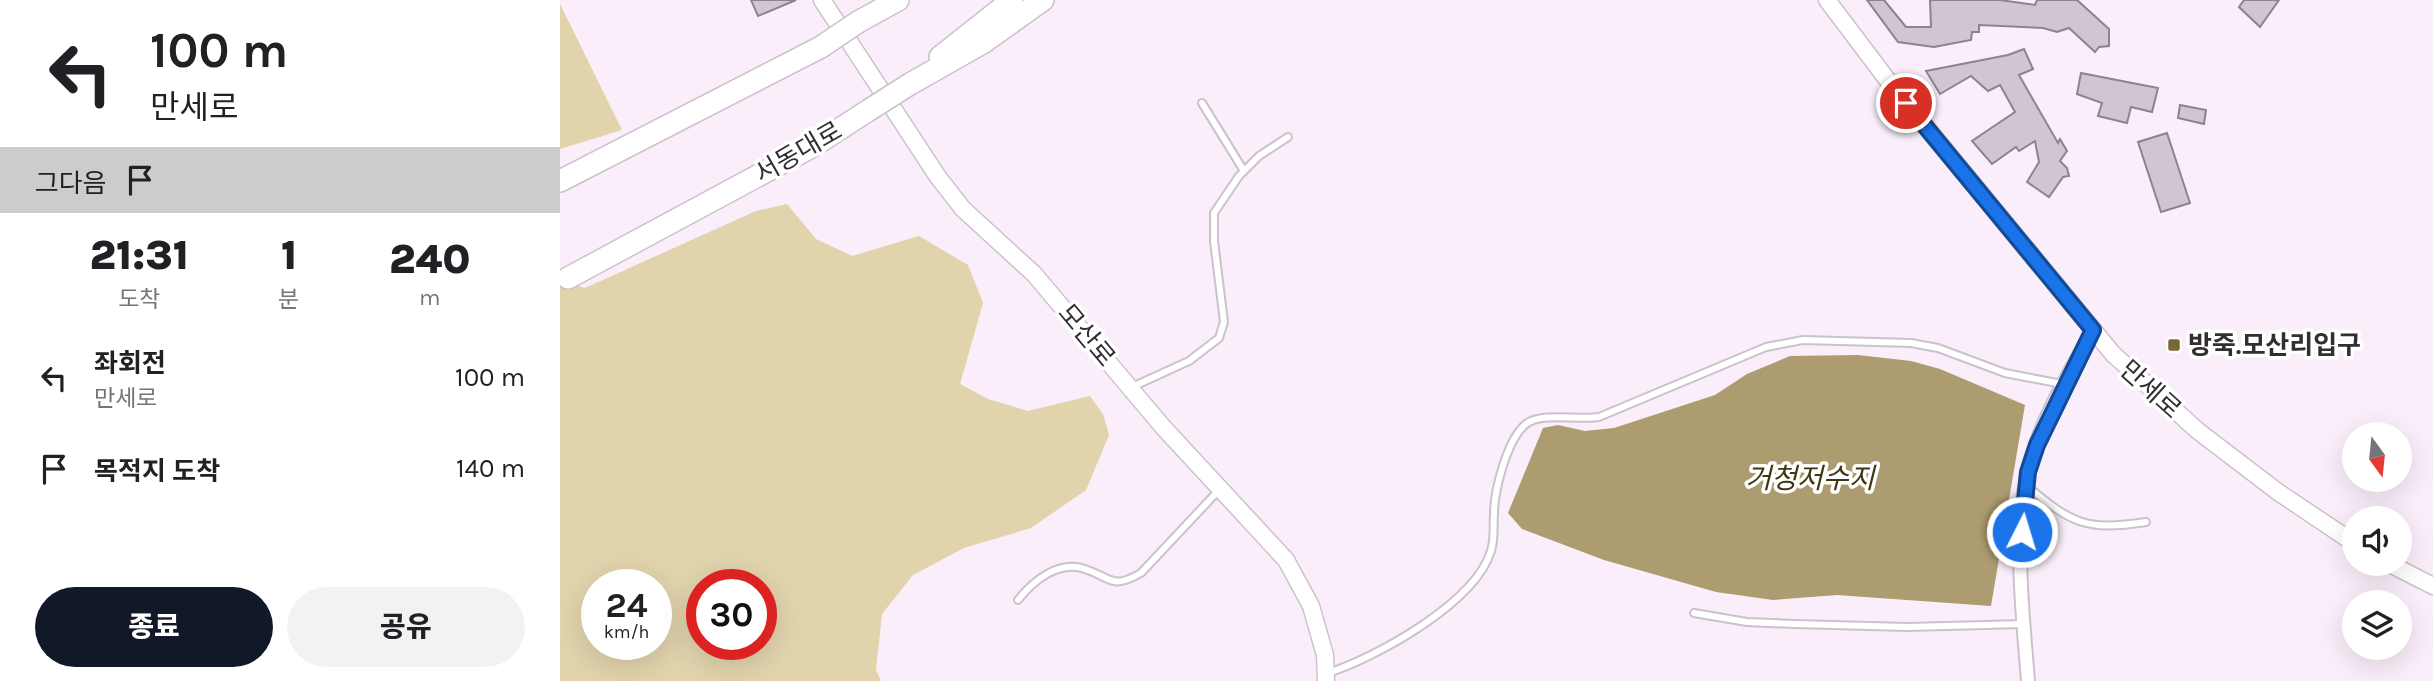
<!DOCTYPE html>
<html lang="ko">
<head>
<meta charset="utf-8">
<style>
  body { margin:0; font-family:Karla,"Noto Sans KR",sans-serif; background:#f2f2f2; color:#202124; height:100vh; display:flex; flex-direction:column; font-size:26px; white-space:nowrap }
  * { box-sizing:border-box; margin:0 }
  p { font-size:23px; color:#757577 }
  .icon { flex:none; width:38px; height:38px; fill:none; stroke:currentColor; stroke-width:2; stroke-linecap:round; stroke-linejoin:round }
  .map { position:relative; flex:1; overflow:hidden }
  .drawer { display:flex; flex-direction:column; background:#fff; width:560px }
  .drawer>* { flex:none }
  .banner { background:#fff; color:#202124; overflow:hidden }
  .needle { width:46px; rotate:165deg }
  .controls { position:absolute; left:1782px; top:422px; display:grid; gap:14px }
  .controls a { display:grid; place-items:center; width:70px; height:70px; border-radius:50%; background:#fff; box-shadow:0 7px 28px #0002; font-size:35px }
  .speed { position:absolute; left:21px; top:569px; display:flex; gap:14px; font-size:35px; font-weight:700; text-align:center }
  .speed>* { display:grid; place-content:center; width:91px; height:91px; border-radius:50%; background:#fff; box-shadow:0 7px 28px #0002; line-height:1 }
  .speed small { font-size:18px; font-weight:400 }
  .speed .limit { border:10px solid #d22; background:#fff; color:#111 }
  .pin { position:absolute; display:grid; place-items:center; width:60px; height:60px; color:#fff; margin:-30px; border:4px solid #fff; border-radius:50%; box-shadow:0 2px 7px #0007 }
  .me { position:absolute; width:77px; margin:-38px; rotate:5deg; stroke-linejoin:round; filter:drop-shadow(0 0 5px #0008) }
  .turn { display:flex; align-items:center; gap:24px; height:147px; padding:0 35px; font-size:32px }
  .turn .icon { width:91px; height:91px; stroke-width:2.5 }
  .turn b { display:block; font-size:49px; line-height:60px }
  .then { display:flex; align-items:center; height:66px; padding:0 35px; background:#0003; gap:14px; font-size:26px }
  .eta { display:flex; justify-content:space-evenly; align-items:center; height:119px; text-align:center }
  .eta b { font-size:42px; font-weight:800; line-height:49px }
  .cta { display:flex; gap:14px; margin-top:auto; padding:14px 35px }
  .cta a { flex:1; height:80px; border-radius:42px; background:#111827; color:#fff; font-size:28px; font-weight:800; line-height:80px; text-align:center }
  .cta a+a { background:#f2f2f2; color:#202124 }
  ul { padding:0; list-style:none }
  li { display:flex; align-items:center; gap:21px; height:91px; padding:0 35px }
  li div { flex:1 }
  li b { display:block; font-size:26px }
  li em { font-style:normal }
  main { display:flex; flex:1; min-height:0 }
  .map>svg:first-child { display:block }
</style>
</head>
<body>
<main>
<section class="drawer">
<div class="banner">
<div class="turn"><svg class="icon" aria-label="left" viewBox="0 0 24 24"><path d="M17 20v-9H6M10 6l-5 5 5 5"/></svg><div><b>100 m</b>만세로</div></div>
<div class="then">그다음<svg class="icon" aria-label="arrive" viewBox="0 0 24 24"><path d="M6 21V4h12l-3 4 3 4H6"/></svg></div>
</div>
<div class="eta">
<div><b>21:31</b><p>도착</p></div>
<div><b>1</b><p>분</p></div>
<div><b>240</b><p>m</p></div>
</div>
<ul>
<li><svg class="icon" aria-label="left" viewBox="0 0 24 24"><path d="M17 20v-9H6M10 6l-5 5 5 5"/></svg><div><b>좌회전</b><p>만세로</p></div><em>100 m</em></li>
<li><svg class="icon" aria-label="arrive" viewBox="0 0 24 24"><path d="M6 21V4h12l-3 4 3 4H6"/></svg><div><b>목적지 도착</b></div><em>140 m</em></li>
</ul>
<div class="cta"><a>종료</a><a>공유</a></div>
</section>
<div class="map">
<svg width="1873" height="681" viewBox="0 0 1873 681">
  <rect width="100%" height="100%" fill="#f9eef9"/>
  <path fill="#e1d3ac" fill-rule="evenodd" d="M0,4L62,130L0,149Z
    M227,204L256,239L292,256L359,236L408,265L423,303L400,384L428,399L468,411L530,396L543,414L549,435L526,490L471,528L404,548L353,575L322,614L316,670L321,681H0V280L25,288L196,211ZM37,584H96V644H37ZM142,584H201V644H142Z"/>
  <path fill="#ac9c6f" d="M1298,355L1351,361L1380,369L1465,405L1431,606L1277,595L1213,600L1156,592L1044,560L962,529L948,513L983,428L998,425L1025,431L1054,428L1155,395L1187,374L1230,356Z"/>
  <path fill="#d0c5d0" stroke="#8d838d" stroke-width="2" d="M191,0H236L198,16Z
    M1307,0H1324L1346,27H1371L1370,0H1440L1475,5L1477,0H1517L1549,29V46L1539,47L1535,52L1509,28L1497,32L1483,28L1419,25V32H1412L1411,40L1374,47L1338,42Z
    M1684,0H1719L1700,27L1679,7Z
    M1464,49L1473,69L1459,75L1498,143L1500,139L1507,151L1500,161L1507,168L1509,176L1503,177L1489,197L1467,182L1479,162L1475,141L1459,151L1456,147L1432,164L1412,141L1455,112L1440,85L1428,91L1411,76L1380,94L1366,71L1448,55Z
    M1521,73L1598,88L1592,112L1571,107L1567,123L1538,116L1542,103L1517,94Z
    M1620,105L1646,110L1644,124L1618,118Z
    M1607,133L1630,203L1601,212L1578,142Z"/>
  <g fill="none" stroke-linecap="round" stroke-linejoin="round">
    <g stroke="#ccc1cc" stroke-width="10">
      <path id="lane" d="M642,103L684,171
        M572,387L629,361L659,338L664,322L654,241V213L679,176L699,156L728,137
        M1466,485C1512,524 1526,531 1586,522
        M458,600C473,581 498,560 525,569C552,578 551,590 581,573L659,490
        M1134,613L1187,622L1235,624L1347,627L1463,624
        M768,673C817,657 915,603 931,551C935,538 933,526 934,514C934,491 947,439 966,424C981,412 1019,420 1039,417L1206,347L1243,340L1351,343L1378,348L1445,373L1502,384"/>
    </g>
    <g stroke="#ccc1cc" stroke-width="16">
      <path id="street" d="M1468,681C1463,616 1453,535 1468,471C1479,422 1509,374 1533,330"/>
    </g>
    <g stroke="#ccc1cc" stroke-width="19">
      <path id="secondary" d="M262,0L378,177L403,209L474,274L603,427L726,560L751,606L765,655L766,681
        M1267,0L1329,82L1553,354L1638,431L1718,492L1794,543
        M1830,564L1873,586"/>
    </g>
    <g stroke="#ccc1cc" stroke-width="24">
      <path id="highway" d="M298,22L338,0
        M380,57L452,0
        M350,84L424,42L483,0
        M0,181L261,47
        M8,278L255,145L309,110"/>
    </g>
    <use href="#lane" stroke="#fff" stroke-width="6"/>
    <use href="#street" stroke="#fff" stroke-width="12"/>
    <use href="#secondary" stroke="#fff" stroke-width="16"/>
    <use href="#highway" stroke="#fff" stroke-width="21"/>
    <g stroke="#ccc1cc" stroke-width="24" stroke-linecap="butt">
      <path id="highway-bridge" d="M261,47L298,22
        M309,110L350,84"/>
    </g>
    <use href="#highway-bridge" stroke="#fff" stroke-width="21"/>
  </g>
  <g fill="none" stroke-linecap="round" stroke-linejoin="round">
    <g stroke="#114b97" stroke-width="18">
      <path id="route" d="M1346,103L1533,330L1477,445L1468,472L1462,532"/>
    </g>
    <use href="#route" stroke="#1a73e8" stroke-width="12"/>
  </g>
  <rect fill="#796735" stroke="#fff" stroke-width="2.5" x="1607" y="338" width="14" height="14" rx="3.5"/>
  <g text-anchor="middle" stroke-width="7" stroke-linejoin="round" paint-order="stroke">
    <g font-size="26" fill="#322e32" stroke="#fff">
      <text transform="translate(238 152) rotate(-30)" y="9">서동대로</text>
      <text transform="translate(527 335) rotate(50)" y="9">모산로</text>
      <text transform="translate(1591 389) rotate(42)" y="9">만세로</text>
    </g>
    <g font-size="26" font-weight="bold" fill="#322e32" stroke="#fff" text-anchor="start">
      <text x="1628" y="354">방죽.모산리입구</text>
    </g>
    <g font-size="28" font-style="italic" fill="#423610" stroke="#fff">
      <text x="1250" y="488">거청저수지</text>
    </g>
  </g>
</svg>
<div class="controls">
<a><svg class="needle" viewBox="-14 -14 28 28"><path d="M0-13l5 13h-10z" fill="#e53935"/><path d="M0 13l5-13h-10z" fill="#757577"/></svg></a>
<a><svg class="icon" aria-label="sound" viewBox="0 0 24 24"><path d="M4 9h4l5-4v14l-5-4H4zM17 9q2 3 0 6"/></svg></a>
<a><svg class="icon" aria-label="layers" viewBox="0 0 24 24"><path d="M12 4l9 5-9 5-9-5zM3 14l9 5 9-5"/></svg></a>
</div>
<div class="speed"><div>24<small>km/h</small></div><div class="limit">30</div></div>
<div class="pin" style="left:1346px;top:103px;background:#d93025"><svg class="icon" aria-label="arrive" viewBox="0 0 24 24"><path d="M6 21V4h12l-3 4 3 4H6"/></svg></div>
<svg class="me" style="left:1462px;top:532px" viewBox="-20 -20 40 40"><circle r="17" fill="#1a73e8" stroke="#fff" stroke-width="3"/><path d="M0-11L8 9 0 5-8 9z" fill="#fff"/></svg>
</div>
</main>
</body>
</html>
